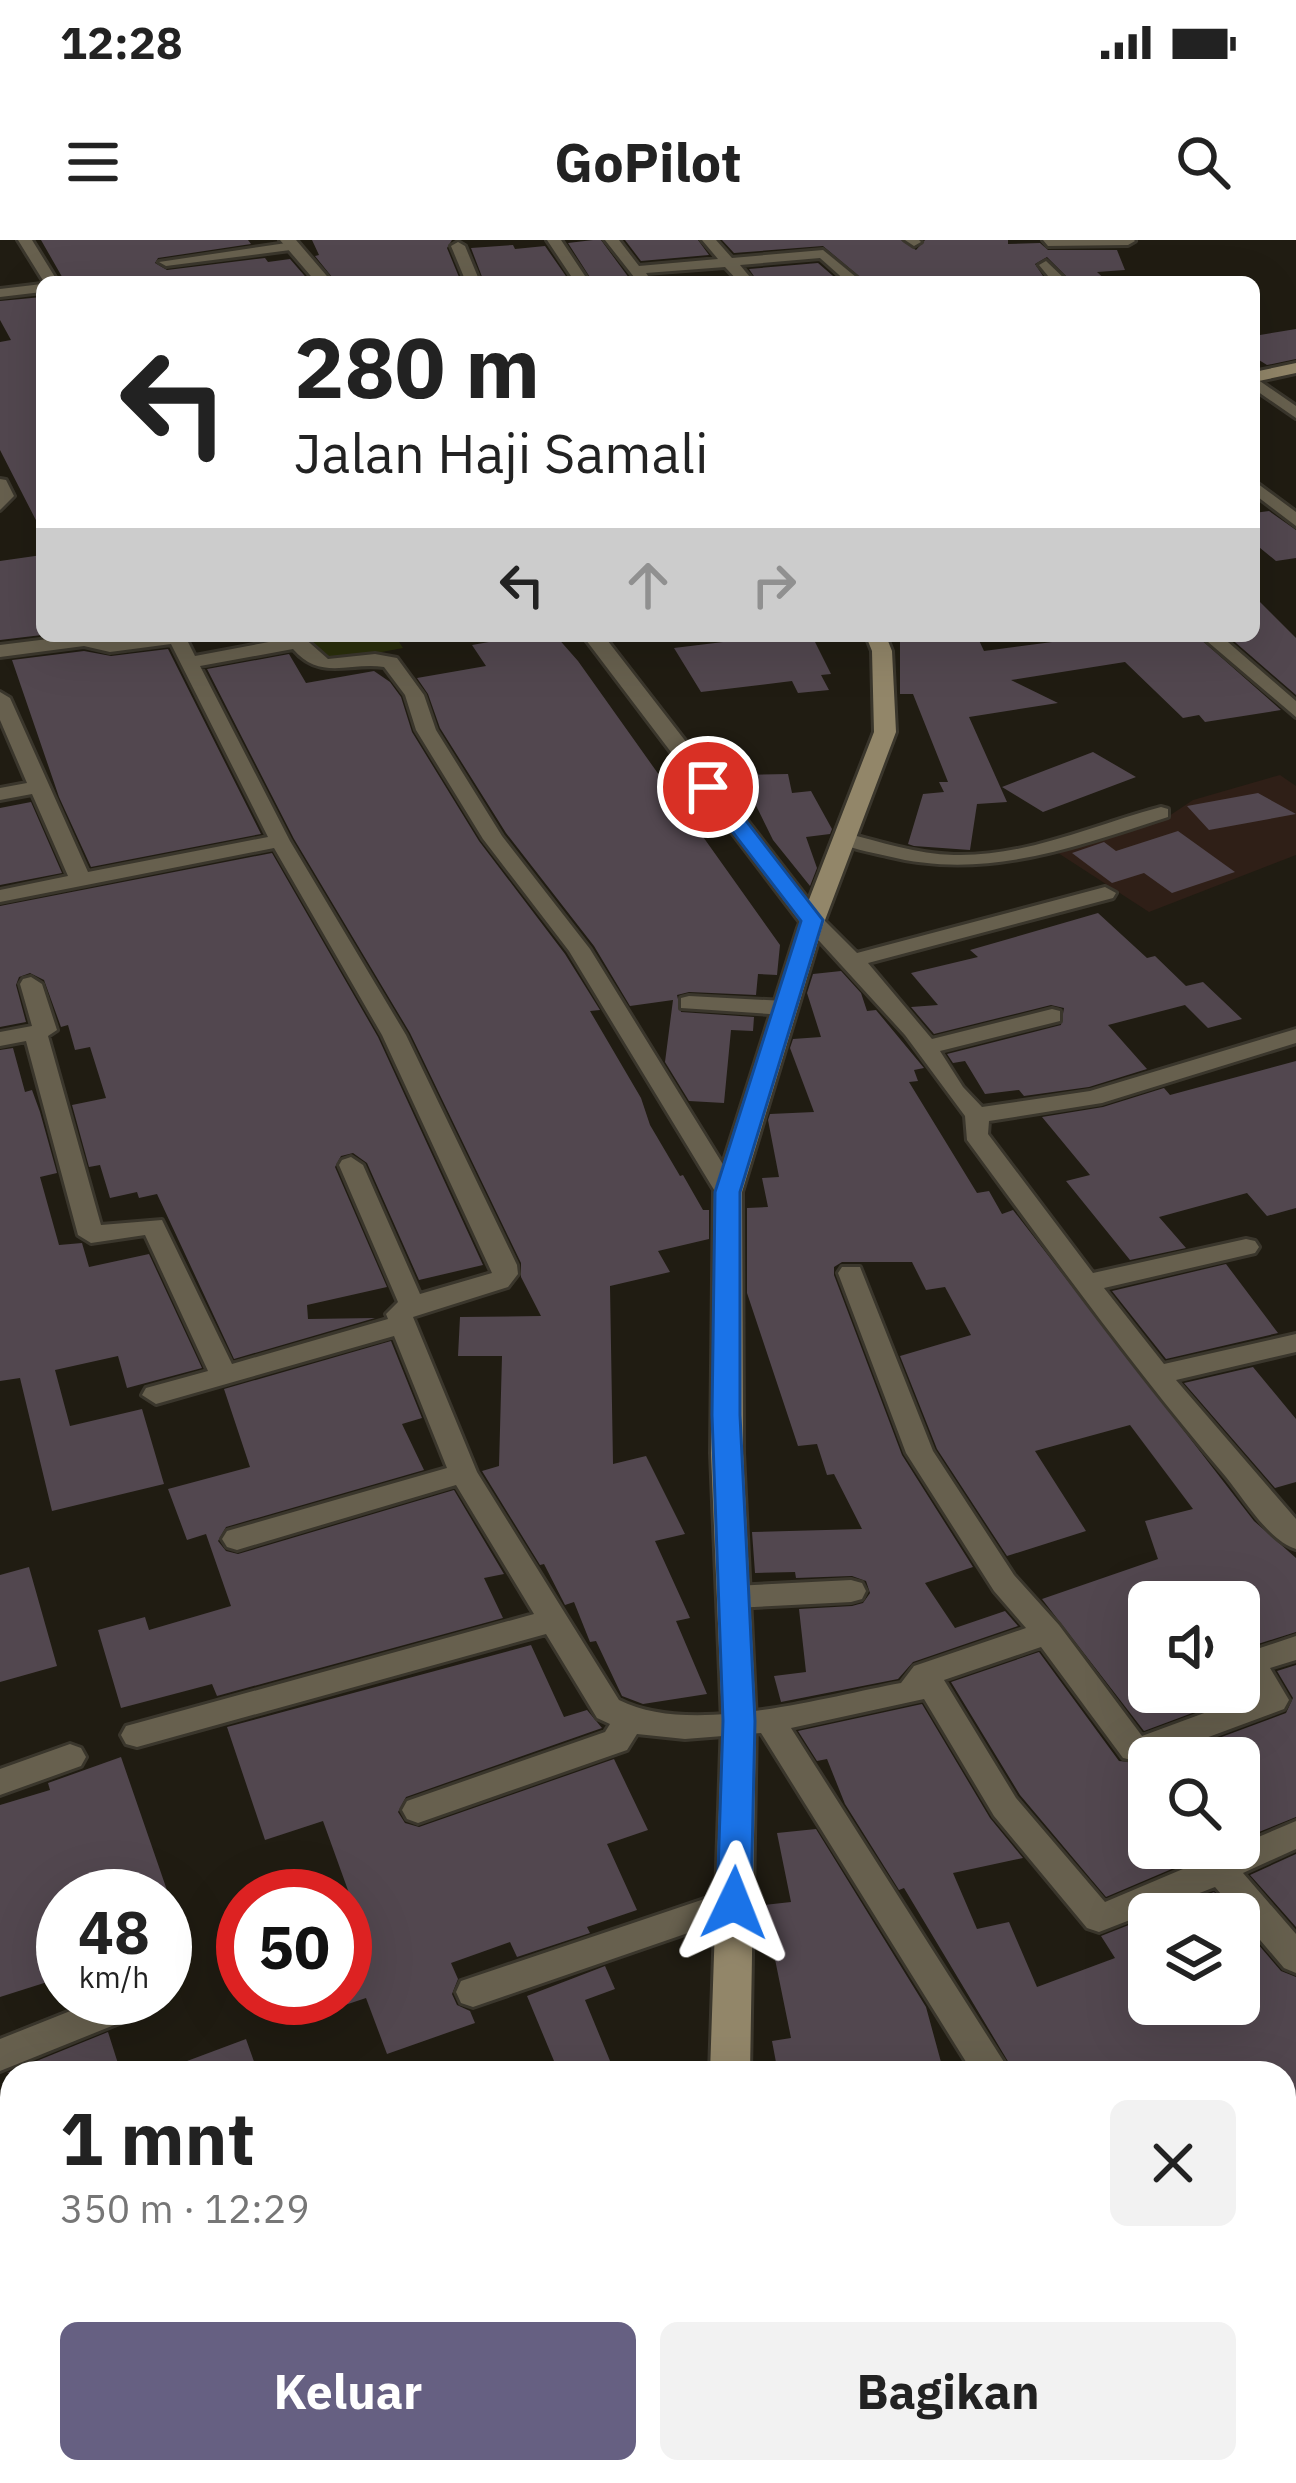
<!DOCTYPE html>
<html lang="id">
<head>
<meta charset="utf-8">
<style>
  body { margin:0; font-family:"IBM Plex Sans",sans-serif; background:#f2f2f2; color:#222; height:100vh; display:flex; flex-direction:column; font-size:45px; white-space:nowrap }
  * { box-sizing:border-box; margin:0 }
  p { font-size:39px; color:#767676 }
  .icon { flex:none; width:66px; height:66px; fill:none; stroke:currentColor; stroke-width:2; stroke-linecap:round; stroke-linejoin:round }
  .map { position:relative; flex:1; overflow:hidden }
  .details { position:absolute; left:0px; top:1821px; width:1296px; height:423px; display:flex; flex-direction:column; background:#fff; border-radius:36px 36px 0 0; box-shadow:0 12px 48px #0002 }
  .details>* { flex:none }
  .hud { position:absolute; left:36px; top:36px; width:1224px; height:366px; border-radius:18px; box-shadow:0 12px 48px #0002; background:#fff; color:#222; overflow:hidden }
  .controls { position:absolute; left:1128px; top:1341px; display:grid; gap:24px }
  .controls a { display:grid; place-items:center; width:132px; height:132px; border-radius:18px; background:#fff; box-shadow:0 12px 48px #0002; font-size:60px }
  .speed { position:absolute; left:36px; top:1629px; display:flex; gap:24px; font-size:60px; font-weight:700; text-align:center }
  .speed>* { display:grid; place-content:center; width:156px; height:156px; border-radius:50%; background:#fff; box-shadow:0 12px 48px #0002; line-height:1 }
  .speed small { font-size:30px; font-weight:400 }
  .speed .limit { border:18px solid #d22; background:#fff; color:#111 }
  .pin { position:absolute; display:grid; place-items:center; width:102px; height:102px; color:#fff; margin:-51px; border:6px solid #fff; border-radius:50%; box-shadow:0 3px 12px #0007 }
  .me { position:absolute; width:132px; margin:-66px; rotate:2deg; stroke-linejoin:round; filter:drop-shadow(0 0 9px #0008) }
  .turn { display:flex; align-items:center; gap:42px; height:252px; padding:0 60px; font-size:54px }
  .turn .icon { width:156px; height:156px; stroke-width:2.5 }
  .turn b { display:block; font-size:84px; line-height:102px }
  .lanes { display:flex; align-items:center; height:114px; padding:0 60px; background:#0003; justify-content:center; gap:60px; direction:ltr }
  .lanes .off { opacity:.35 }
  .round { display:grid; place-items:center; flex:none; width:126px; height:126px; border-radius:18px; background:#f2f2f2 }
  .overview { display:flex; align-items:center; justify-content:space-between; height:204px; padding:0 60px }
  h1 { font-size:72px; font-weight:700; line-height:90px }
  .cta { display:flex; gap:24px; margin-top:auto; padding:24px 60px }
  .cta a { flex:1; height:138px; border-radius:18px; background:#666082; color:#fff; font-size:48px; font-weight:700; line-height:138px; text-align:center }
  .cta a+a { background:#f2f2f2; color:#222 }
  .status { display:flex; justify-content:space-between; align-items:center; height:84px; padding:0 60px; background:#fff; direction:ltr }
  .status svg { height:33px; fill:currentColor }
  header { display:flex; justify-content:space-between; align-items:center; height:156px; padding:0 60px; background:#fff; font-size:54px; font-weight:700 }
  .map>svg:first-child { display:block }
</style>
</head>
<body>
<div class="status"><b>12:28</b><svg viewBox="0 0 49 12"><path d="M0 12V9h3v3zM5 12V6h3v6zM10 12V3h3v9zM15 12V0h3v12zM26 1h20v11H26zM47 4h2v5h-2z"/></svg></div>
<header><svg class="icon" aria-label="menu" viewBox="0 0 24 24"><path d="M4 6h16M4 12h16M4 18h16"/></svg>GoPilot<svg class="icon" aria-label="search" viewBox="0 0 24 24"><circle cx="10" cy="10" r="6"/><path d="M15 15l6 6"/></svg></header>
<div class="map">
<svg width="1296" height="2243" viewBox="0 0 1296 2243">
  <rect width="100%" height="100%" fill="#201c12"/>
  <path fill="#2f1f17" d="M1280,535L1296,546V615L1149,672L1055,611L1166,578L1193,560Z"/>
  <path fill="#2a2f0b" d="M299,396H395L403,408L318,424Z"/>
  <path fill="#52474f" d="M41,0H248L251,4L158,18L155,23L167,30L265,18L268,22L290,19L310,42H65Z
    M312,0H452L447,8L461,42H336L315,16L319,15Z
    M593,0H601L632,42H593L568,3Z
    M625,0H698L709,15L641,21Z
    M722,0H901L916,10L925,0H1008V4L1040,3L1048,10H1117L1125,30L1097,32L1108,42H1072L1047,17L1035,24L1047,42H866L823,6L734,13Z
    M513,5L515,9L545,6L570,42H484L471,8Z
    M818,23L840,42H758L749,29Z
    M42,57V292L0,210V102L11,100L0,80V61Z
    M1296,89V119L1267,125L1254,117V96Z
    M1269,271L1296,290V318L1276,321L1254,303V273Z
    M42,315V395L0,400V321Z
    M1254,356L1296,398V455L1228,396H1254Z
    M523,396H556L578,421L780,705L777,735L758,734L756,755L689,752L677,755L681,772L754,777L753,791L731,790L724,863L689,861L665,822L673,760L630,766L594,706L506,593L440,488L428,454L417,438L486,426L472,405Z
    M773,396H812L831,434L821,435L829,450L798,453L792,441L701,452L674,408Z
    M900,396H977L984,411L1098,396H1197L1281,470L1205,482L1199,475L1183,478L1125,422L1011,440L1058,463L969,477L1007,562L977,564L970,610L914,606L908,604L923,554L944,552L939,542H948L913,454H900Z
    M168,409L261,594L91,627L59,557L12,420L84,411L111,416Z
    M289,414L306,443L374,431L390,442L401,457L412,492L479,601L565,714L600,770L590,771L641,858L650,885L680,936L683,935L703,970H709V999L658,1011L670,1032L610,1046L613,1224L646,1216L685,1294L655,1301L690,1378L676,1381L707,1454L643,1464L622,1456L596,1401L590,1402L574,1362L565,1365L544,1324L540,1325L482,1231L499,1226L502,1116H458L460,1077L541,1076L521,1037V1023L410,793L294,599L207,429Z
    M1093,512L1136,537L1043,572L1002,547Z
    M788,534L792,553L811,551L832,589L830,594L806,597L817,628L810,646L773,600L741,535Z
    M1258,553L1296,574L1209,590L1187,566Z
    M31,562L62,633L0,645V568Z
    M1178,591L1235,632L1172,653L1144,633L1112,643L1072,613L1104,602L1116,611Z
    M272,613L378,797L483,1025L419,1040L367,923L353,913L341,916L335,927L387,1047L307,1065L308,1079L375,1078L234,1119L157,954L139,958L137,952L110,958L100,925L89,927L72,865L106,858L90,807L75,810L68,785L61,787L44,740L30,733L19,737L16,745L26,782L0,787V666Z
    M1098,673L1147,718L1155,716L1186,746L1203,742L1242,779L1208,788L1185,765L1108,785L1147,829L1089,847L1024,856L1019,850L985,854L965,821L953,823L947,814L1061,785L1064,768L1051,765L934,794L911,767L938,765L911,733L978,717L970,710Z
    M841,731L861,753L867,771L876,770L924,828L914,830L918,841L909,842L977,953L989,951L1002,974L1013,970L1254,1281L1296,1318V1392L1239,1410V1362H1149V1452H1239V1440L1246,1453L1144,1491L1042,1359L1158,1319L1145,1281L1193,1269L1130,1185L1035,1211L1086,1291L1007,1316L937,1209L900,1116L971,1095L945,1047L926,1050L912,1022H842L834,1027V1035L902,1215L973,1327L925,1343L955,1388L1005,1371L1018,1386L913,1422L898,1439L781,1462L774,1436L806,1432L799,1369L852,1366L863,1363L870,1353L866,1341L852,1336L796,1338L795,1332L755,1333L752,1292L862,1289L834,1234L827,1235L817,1204L798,1206L747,1053V968L768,967L762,938L779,937L768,880L770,874L814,872L790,808L793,799L821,797L807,753L813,734Z
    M13,808L25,852L32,850L40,872L57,933L40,937L59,1005L82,1003L89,1027L149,1014L202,1128L127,1148L118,1116L55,1130L70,1186L142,1169L164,1244L52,1271L20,1138L0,1141V810Z
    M1296,821V968L1267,976L1247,953L1159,977L1186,1008L1130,1020L1066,941L1090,935L1042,877L1103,867L1164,848L1170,855Z
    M1226,1024L1278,1093L1166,1119L1112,1051Z
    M391,1101L422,1178L402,1184L424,1230L226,1287L218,1301L226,1311L238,1314L454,1250L504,1334L484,1338L503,1378L217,1456L212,1444L121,1468L98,1390L145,1377L149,1390L231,1366L206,1294L187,1300L168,1249L250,1227L224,1149Z
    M1253,1127L1296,1179V1242L1275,1248L1184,1143Z
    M29,1327L57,1426L0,1442V1335Z
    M531,1405L564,1477L587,1470L602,1488L406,1557L398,1572L405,1583L419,1587L614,1519L648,1590L607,1604L637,1670L587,1687L590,1693L517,1717L510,1702L451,1723L458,1739L452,1754L457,1765L470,1771L475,1783L387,1814L366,1758L345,1765V1723L371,1714L323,1581L265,1600L227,1487Z
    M1039,1412L1119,1521L1149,1524V1608H1221L1106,1657L1020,1555L951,1442Z
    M1296,1425V1577L1239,1600V1518H1165L1286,1473L1293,1458L1277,1431Z
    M922,1464L990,1578L1023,1618L953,1633L977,1689L1009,1682L1037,1747L1115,1718L1101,1696L1149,1677V1764H1239V1682L1281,1731L1296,1737V1873L1284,1855V1833H1015L904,1648L899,1650L845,1564L827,1519L817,1521L798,1491Z
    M121,1517L169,1656H63V1737L0,1757V1565L50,1550L48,1543Z
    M816,1589L926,1767L944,1833H778L772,1801L791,1798L764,1665L791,1662L777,1593Z
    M1296,1614V1687L1250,1635Z
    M1214,1652L1232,1674H1158Z
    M605,1726L615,1749L585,1760L615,1833H559L527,1756Z
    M108,1792L121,1833H7Z
    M246,1799L258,1833H164L163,1830Z"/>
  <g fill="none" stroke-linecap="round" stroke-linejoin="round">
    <g stroke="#3a362c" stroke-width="6">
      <path id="minor" d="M18,0H32L58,42H44Z
        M547,0H561L589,42H575Z
        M605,0H619L639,26L718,19L702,0H716L732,18L823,10L862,42H847L820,18L740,25L754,42H739L725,27L646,33L652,42H638Z
        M905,0H919L921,2L914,6Z
        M1043,0H1134L1135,1L1128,5L1048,6Z
        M293,2L298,9L166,26L159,22Z
        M458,2L465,6L480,42H466L451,6Z
        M1046,21L1068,42H1053L1039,25Z
        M42,44V52L0,57V49Z
        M1254,137L1296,166V178L1254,149Z
        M0,239L6,240L14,256L0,270Z
        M1254,241L1296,272V286L1254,254Z
        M72,396L110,400L185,396L195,416L285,399L283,396H302L328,419L375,414L397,418L424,455L436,490L502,596L590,709L740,952L737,958H719L569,711L483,599L416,490L405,455L384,427C349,422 320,441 293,409L200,426L290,601L406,795L517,1025L518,1034L508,1047L413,1077L477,1232L619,1460C691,1497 824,1457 901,1443L914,1426L1026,1388L994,1351L906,1213L838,1033L842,1027H860L933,1211L1014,1335L1059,1385L1142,1496L1253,1455L1239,1431V1415L1296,1396V1420L1270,1428L1289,1460L1284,1469L1141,1522L1123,1518L1041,1407L944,1440L1016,1558L1105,1662L1296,1581V1609L1243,1633L1296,1694V1733L1284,1728L1215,1647L1099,1692L1087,1688L994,1576L924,1459L791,1488L1011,1833H973L761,1493L685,1499L637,1494L627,1510L418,1583L407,1579L402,1570L407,1561L605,1492L610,1484L597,1478L546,1394L137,1507L126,1504L121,1495L126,1486L137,1483L534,1374L456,1245L237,1310L227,1307L222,1299L227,1291L447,1228L394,1096L156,1164L142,1155L146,1148L208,1131L145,995L91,1003L78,995L26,801L0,806V792L32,786L20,744L23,739L31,737L42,744L57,790L48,796L101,985L162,980L232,1124L388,1079L386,1074L398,1062L339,925L342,920L351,917L363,925L420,1054L492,1033L382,795L274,608L0,662V650L68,636L32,554L0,560V548L27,543L0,480V452L10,458L88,632L268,597L171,404L110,412L84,406L0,417V405Z
        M1201,396H1221L1296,461V477Z
        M1161,567L1168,569V577C1074,607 986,641 887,616C870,612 848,609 835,599L845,593C881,602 917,614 954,615C1026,617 1093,585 1161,567Z
        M1105,647L1116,653L1113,658L868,723L932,799L1052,769L1060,771V781L940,811L963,847L982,867L1090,851L1296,789V803L1102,863L989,881L988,894L1093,1033L1246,999L1255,1001L1259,1007L1255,1013L1104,1048L1164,1124L1296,1094V1112L1176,1140L1296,1279V1309C1269,1301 1244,1259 1226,1237C1134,1129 1051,1014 967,900L965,876L905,795L801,681L812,674L820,676L857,713Z
        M689,756L785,761L796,768L785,775L681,768V758Z
        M851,1340L862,1343L866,1351L862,1359L851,1362L734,1368L723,1365L719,1357L723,1349L734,1346Z
        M70,1504L81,1508L86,1517L81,1526L0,1555V1529Z
        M734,1649L746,1653L751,1663L746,1673L473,1767L461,1763L456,1752L461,1741Z
        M103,1758H159L154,1769L0,1831V1799Z
        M1296,1904V1938L1284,1942V1908Z
        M12,2209V2232H31L26,2243H0V2214Z
        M1296,2212V2243H1217L1213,2232H1284V2216Z"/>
    </g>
    <g stroke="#3a362c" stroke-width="6">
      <path id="tertiary" d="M280,0H296L332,42H316Z
        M583,396H604L821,676V686H803Z"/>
    </g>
    <g stroke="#3a362c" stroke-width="6">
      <path id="secondary" d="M1296,123V133L1254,142V132Z
        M866,396H886L892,411L896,492L822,688L742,952L743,1213L756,1481L750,1833H710L722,1481L711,1213L714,952L798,688L874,492L872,411Z
        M688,2232H732L730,2243H686Z"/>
    </g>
    <use href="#minor" fill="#67604e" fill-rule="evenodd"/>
    <use href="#tertiary" fill="#67604e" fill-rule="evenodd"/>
    <use href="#secondary" fill="#928669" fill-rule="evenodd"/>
  </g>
  <path fill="#1a73e8" stroke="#114b97" stroke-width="3" d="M708,540L716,542L823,680L740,952V1175L755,1481L751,1663L746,1673L734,1677L722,1673L717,1663L723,1481L712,1175L715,952L801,681L698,547Z"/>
</svg>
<div class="controls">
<a><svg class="icon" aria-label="sound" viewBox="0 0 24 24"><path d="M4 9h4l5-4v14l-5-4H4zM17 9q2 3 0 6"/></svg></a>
<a><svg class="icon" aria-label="search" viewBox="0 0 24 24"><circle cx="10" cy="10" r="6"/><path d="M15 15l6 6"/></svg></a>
<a><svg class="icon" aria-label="layers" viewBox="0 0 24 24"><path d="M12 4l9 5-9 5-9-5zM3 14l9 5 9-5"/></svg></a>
</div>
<div class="speed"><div>48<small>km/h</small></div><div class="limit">50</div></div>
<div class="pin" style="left:708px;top:547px;background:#d93025"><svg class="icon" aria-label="arrive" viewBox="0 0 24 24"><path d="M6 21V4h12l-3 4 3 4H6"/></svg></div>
<svg class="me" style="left:734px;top:1663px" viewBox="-20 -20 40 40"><path d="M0-17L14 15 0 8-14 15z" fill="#1a73e8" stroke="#fff" stroke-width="4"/></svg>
<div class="hud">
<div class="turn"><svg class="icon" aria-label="left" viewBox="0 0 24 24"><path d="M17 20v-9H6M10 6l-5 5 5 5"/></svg><div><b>280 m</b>Jalan Haji Samali</div></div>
<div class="lanes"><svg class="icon" aria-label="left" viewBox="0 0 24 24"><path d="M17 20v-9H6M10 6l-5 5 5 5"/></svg><svg class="icon off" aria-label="ahead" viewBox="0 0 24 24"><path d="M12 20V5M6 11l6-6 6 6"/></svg><svg class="icon off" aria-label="right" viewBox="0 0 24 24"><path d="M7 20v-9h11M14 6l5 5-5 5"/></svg></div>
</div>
<section class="details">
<div class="overview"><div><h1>1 mnt</h1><p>350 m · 12:29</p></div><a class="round"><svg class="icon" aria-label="close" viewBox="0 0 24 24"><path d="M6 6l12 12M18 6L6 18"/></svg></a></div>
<div class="cta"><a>Keluar</a><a>Bagikan</a></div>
</section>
</div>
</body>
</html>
